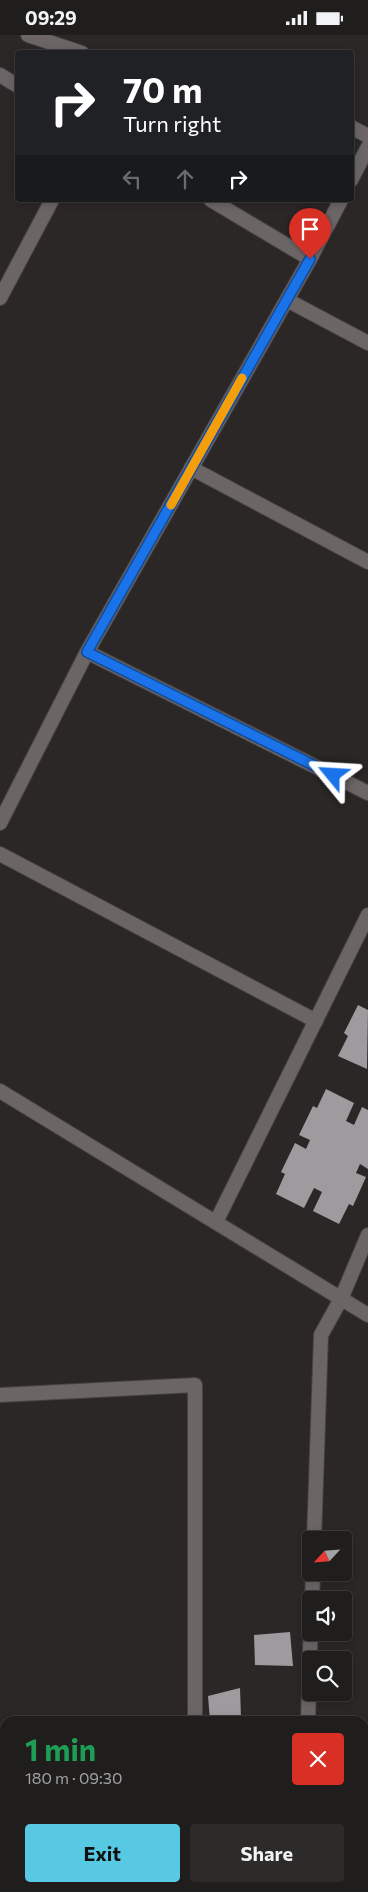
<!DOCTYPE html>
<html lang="en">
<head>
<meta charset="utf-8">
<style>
  body { margin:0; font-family:Commissioner,sans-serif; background:#2d2a2a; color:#f1f3f6; height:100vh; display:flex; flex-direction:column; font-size:19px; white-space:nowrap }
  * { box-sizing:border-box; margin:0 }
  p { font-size:16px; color:#a2a2a4 }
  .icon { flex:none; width:28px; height:28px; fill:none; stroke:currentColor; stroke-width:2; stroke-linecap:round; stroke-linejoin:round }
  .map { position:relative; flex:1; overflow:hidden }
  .side { position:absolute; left:0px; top:1681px; width:369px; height:176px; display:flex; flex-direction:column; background:#201d1d; border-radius:15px 15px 0 0; box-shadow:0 2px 8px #0003,0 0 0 1px #3d3b3b }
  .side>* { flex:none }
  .hud { position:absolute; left:15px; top:15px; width:339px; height:152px; border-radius:5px; box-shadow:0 2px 8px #0003,0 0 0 1px #3d3b3b; background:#202124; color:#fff; overflow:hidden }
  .needle { width:32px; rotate:244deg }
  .controls { position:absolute; left:302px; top:1496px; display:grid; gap:10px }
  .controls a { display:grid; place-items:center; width:50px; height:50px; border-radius:5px; background:#201d1d; box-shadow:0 2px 8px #0003,0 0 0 1px #3d3b3b; font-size:25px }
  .pin { position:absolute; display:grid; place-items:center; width:42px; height:42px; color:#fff; margin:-51px -21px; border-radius:50% 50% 50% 0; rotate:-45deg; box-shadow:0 0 5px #0007 }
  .pin .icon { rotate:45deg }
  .me { position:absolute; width:55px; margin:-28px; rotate:297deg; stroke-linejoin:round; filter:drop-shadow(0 0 4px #0008) }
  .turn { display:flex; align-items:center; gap:18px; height:105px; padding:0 25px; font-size:22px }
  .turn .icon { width:65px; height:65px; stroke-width:2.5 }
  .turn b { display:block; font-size:35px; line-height:42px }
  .lanes { display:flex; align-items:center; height:48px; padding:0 25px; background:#0003; justify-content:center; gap:25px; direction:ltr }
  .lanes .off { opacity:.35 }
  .round { display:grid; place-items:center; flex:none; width:52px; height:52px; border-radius:5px; background:#2d2a2a }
  .headline { display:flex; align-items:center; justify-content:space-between; height:85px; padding:0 25px }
  h1 { font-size:30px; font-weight:700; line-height:38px; color:#1e9e55 }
  .primary-button { display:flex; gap:10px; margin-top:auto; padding:10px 25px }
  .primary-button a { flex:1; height:58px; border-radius:5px; background:#57c9e2; color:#111; font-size:20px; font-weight:700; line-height:58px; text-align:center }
  .primary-button a+a { background:#2d2a2a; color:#f1f3f6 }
  .status { display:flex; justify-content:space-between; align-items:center; height:35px; padding:0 25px; background:#201d1d; direction:ltr }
  .status svg { height:14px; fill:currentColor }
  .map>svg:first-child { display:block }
</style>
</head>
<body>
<div class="status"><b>09:29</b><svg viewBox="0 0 49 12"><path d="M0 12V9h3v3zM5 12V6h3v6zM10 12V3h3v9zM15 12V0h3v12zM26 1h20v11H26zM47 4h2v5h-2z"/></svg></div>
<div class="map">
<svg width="368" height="1857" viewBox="0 0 368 1857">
  <rect width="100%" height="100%" fill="#2b2727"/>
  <path fill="#9f9a9e" d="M358,970L368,975L367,1034L338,1021L348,1001L344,998Z
    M326,1054L354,1068L346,1086L354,1090L362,1072L368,1075V1134L360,1129L356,1138L366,1142L353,1171L349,1169L339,1189L313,1176L322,1157L314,1153L304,1173L276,1159L285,1139L281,1137L295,1108L306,1114L310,1105L299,1100L313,1071L317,1073Z
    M290,1597L293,1631L255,1630L254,1600Z
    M240,1653L241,1683L210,1686L208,1661Z"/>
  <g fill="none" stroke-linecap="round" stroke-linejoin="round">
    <g stroke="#474344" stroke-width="16">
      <path id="minor" d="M28,0L82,18
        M0,40L18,51
        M351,92L368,101
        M351,145L368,112
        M211,165L310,224
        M0,263L52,165
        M287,265L368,308
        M191,433L368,527
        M87,617L368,758
        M0,788L87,617L310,224L341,165
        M0,819L316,986
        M216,1187L368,880
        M0,1360L195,1350V1686
        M314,1505L321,1300L341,1264L368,1200
        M312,1565L313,1538
        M308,1686L311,1584
        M364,1754H368
        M0,1763H5
        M196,1852V1857
        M304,1857V1852"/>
    </g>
    <g stroke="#474344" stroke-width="16">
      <path id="tertiary" d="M0,1056L368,1280"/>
    </g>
    <use href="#minor" stroke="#6b6566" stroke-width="14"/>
    <use href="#tertiary" stroke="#6b6566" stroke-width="14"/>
  </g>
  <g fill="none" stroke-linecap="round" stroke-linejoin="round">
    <g stroke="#114b97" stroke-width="12">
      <path id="route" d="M310,224L87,617L333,740"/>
    </g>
    <use href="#route" stroke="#1a73e8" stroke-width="9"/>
    <path stroke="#f59e0b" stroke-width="9" d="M171,470L242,343"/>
  </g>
</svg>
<div class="controls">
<a><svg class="needle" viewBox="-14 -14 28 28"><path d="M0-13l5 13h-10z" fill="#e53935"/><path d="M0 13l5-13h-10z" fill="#a2a2a4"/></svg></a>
<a><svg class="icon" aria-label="sound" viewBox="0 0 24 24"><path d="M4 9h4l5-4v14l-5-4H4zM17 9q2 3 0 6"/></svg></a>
<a><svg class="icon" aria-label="search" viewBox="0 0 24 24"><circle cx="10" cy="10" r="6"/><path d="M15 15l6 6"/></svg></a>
</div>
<div class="pin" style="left:310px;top:224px;background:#d93025"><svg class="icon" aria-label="arrive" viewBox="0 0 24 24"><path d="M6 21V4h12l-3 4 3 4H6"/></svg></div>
<svg class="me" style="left:333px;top:740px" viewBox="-20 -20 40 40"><path d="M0-17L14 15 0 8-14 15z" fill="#1a73e8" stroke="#fff" stroke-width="4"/></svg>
<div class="hud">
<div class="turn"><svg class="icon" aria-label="right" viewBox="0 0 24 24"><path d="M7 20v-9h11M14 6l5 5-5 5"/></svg><div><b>70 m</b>Turn right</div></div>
<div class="lanes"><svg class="icon off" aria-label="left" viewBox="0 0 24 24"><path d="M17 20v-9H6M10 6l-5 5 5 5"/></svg><svg class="icon off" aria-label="ahead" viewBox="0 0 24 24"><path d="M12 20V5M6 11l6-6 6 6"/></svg><svg class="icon" aria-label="right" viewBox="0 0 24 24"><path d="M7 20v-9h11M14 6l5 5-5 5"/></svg></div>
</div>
<section class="side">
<div class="headline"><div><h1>1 min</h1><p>180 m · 09:30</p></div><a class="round" style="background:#d93025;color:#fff"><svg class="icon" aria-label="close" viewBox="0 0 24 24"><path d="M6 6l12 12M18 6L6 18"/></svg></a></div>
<div class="primary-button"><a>Exit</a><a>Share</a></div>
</section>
</div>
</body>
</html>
